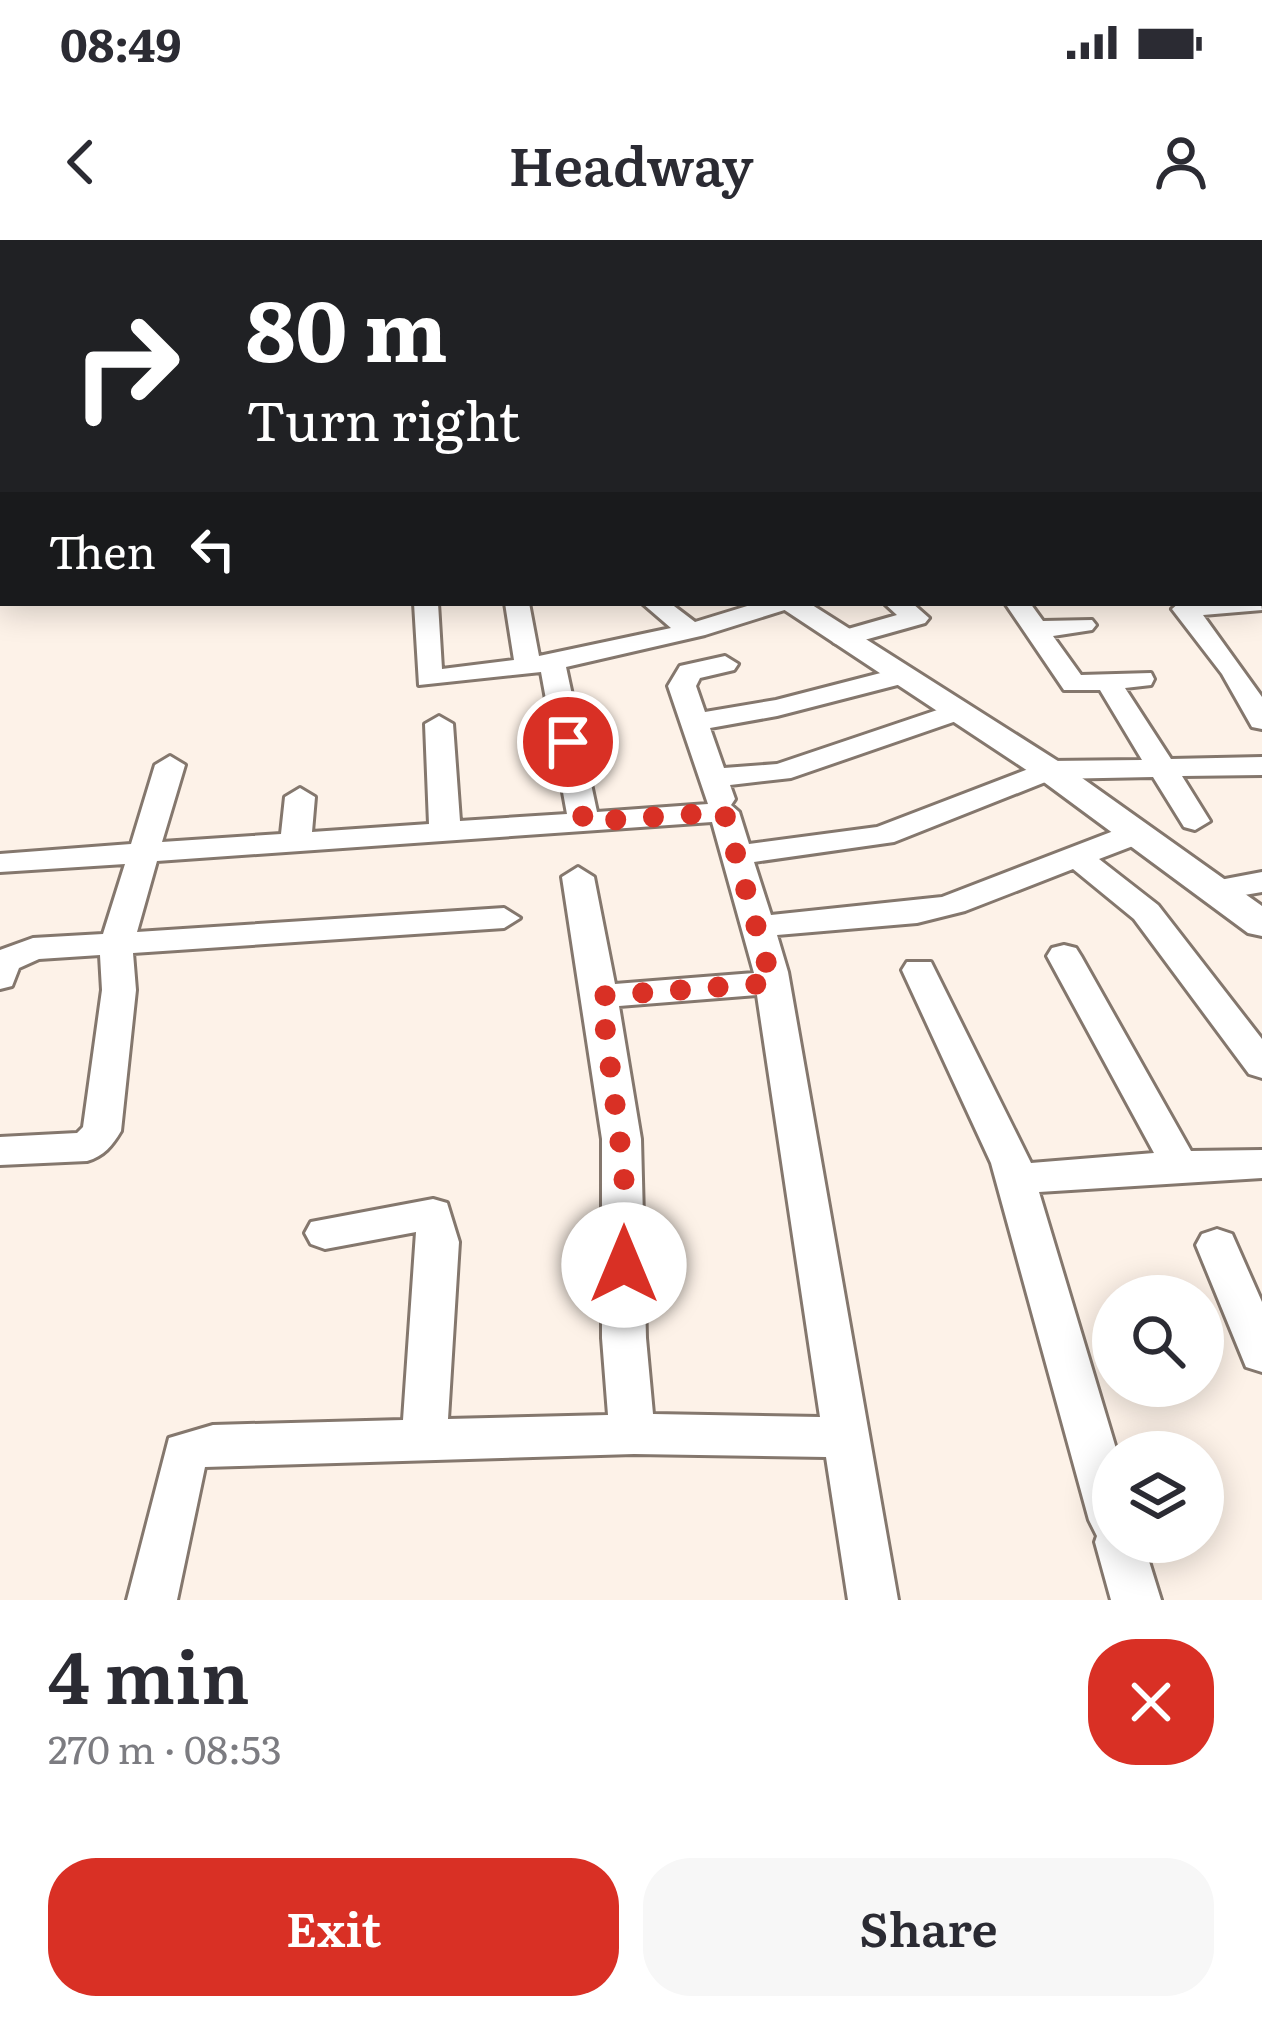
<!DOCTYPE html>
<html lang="en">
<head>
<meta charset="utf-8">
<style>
  body { margin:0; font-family:Literata,serif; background:#f7f7f7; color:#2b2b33; height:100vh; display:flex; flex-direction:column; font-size:45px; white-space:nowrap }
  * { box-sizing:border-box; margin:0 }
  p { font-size:39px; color:#7c7c81 }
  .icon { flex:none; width:66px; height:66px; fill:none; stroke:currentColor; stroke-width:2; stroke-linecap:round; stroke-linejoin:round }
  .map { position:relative; height:1360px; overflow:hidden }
  .drawer { display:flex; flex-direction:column; background:#fff; flex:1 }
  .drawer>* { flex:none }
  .banner { position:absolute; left:0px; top:0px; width:1263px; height:366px; box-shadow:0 6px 30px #0003; background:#202124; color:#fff; overflow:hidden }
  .controls { position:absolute; left:1092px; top:1035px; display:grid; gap:24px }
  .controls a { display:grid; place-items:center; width:132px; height:132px; border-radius:50%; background:#fff; box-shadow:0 6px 30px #0003; font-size:60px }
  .pin { position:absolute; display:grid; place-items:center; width:102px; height:102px; color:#fff; margin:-51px; border:6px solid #fff; border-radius:50%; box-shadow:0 3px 12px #0007 }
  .me { position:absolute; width:132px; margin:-66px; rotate:0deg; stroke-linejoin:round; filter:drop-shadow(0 0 9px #0008) }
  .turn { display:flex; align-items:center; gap:42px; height:252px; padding:0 48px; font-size:54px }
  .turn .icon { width:156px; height:156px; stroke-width:2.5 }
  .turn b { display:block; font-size:84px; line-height:102px }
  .then { display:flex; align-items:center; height:114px; padding:0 48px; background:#0003; gap:24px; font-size:45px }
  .round { display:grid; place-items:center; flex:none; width:126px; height:126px; border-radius:48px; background:#f7f7f7 }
  .head { display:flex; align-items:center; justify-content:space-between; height:204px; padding:0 48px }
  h1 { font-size:72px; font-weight:600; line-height:90px }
  .cta { display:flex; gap:24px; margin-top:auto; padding:24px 48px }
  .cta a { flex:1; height:138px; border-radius:48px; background:#d93025; color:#fff; font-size:48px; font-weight:600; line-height:138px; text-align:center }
  .cta a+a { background:#f7f7f7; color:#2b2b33 }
  .status { display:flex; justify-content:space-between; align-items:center; height:84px; padding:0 60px; background:#fff; direction:ltr }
  .status svg { height:33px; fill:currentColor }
  header { display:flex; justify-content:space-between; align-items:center; height:156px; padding:0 48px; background:#fff; font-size:54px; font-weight:600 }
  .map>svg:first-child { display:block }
</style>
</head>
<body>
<div class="status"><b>08:49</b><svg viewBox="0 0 49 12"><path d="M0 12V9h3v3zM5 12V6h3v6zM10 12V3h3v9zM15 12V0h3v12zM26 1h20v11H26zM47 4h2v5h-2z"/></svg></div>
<header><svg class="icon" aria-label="back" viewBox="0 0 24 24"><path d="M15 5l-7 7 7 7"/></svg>Headway<svg class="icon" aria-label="person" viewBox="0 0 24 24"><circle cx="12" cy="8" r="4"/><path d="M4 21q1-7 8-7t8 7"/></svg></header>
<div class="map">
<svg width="1262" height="1360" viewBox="0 0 1262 1360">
  <rect width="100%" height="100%" fill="#fdf2e8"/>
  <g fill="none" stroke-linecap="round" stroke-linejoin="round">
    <g stroke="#84776d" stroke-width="6">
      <path id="service" d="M0,188H3V194H0Z"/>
    </g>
    <g stroke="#84776d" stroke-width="6">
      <path id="minor" d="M153,0H176L178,3H155Z
        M232,0H249L251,3H230Z
        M720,0H740L718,3Z
        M830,0H846L829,3Z
        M874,0H967L969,3H876Z
        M996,0H1043L1045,3H996Z
        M1078,0H1094L1095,3H1079Z
        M1175,0H1191L1192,3H1176Z
        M0,68H3V78H0Z
        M1260,92H1262L1261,106H1260Z
        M1260,193H1262V209H1260Z
        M1260,248H1262V262H1260Z
        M1260,356L1262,370L1203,375L1262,457V489L1252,487L1222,434L1172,369L1179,363H1260Z
        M414,363H438L442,429L514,420L505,363H529L539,416L671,388L642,363H670L695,382L757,363H794L791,368L705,395L566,427L597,572L708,564L668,446L680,426L725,416L738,424L734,430L700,438L696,446L705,472L776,460L900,428L913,436L909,442L777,476L710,488L724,528L777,524L955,464L969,472L965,478L791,538L730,545L735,559L731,565L739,572L749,604L877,587L1049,521L1142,520L1100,450H1064L1005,363H1030L1043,381L1092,380L1096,385L1092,390L1053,396L1081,435L1151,433L1154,439L1151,445L1125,448L1171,519L1262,517V535L1182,536L1210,581L1195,590L1184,587L1153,537L1053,539L894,602L754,622L771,675L942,657L1124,587H1146L1150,594L1146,601L1099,619L1158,665L1262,799V838L1249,834L1134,679L1073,629L965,671L917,683L777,695L788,732L898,1360H848L826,1217L634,1214L205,1227L177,1360H127L169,1198L213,1185L403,1180L416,992L325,1009L311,1004L305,993L311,982L433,959L447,963L459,1002L448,1179L608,1175L602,1098V899L562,637L578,627L594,637L615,744L754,733L712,582L157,621L137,692L504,668L520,678L504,688L133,713L136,750L121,891C112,906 104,916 87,921L0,925V897L77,893L83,887L102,750L100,715L39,719L19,728L12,746L0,749V710L33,698L103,694L125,624L0,632V614L131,604L155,525L170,516L185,525L162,602L281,594L285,557L300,548L315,557L312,592L429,584L425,484L439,476L453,484L460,581L567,574L541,432L419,445ZM757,755L820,1177L653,1174L646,1098L641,899L619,766Z
        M884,363H912L929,378L925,383L843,406L834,403L830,398L834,393L897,375Z
        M1262,632V652L1215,660L1199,650L1204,643Z
        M1064,705L1076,708L1081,716L1191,911L1262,910V938L1039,952L1117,1212H1113V1302H1143L1161,1360H1111L1095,1302L1097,1296L1089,1280L991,923L902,730L907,722H931L1031,923L1154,913L1047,716L1052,708Z
        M1217,989L1232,994L1262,1062V1132L1246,1127L1196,1005L1202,994Z"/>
    </g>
    <g stroke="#84776d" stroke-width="6">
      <path id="tertiary" d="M386,0H404L405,3H387Z
        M3,105V121L0,122V106Z
        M774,363H809L1061,523L1262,666V696L1248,693L1037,537Z"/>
    </g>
    <g stroke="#84776d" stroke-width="6">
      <path id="secondary" d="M686,0H717L719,3H688Z
        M1252,0H1262V10L1260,3H1250Z"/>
    </g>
    <use href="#service" fill="#fff" fill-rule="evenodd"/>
    <use href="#minor" fill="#fff" fill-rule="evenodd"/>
    <use href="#tertiary" fill="#fff" fill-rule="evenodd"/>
    <use href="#secondary" fill="#fff" fill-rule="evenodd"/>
  </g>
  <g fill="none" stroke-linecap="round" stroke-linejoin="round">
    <path stroke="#d93025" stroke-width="21" stroke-dasharray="0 37.8" d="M568,502L584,582L724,572L772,743L601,756L624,933V1025"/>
  </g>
</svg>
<div class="controls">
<a><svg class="icon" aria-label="search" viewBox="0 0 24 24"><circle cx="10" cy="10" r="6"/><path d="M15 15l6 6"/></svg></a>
<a><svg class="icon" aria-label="layers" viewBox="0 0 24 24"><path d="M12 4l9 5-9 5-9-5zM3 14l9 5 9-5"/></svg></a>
</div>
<div class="pin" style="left:568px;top:502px;background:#d93025"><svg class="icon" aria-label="arrive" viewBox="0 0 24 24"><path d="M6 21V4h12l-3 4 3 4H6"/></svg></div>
<svg class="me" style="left:624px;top:1025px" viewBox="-20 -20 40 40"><circle r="19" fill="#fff"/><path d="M0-13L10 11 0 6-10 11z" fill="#d93025"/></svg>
<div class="banner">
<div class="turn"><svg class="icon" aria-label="right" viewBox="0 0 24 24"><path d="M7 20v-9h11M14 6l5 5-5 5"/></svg><div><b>80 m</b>Turn right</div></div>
<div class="then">Then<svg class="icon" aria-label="left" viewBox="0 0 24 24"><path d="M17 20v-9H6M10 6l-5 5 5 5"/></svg></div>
</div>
</div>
<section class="drawer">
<div class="head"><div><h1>4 min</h1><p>270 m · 08:53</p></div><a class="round" style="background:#d93025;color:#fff"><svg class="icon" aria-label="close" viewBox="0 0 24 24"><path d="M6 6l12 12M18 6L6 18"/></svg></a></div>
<div class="cta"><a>Exit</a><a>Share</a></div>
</section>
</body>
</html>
